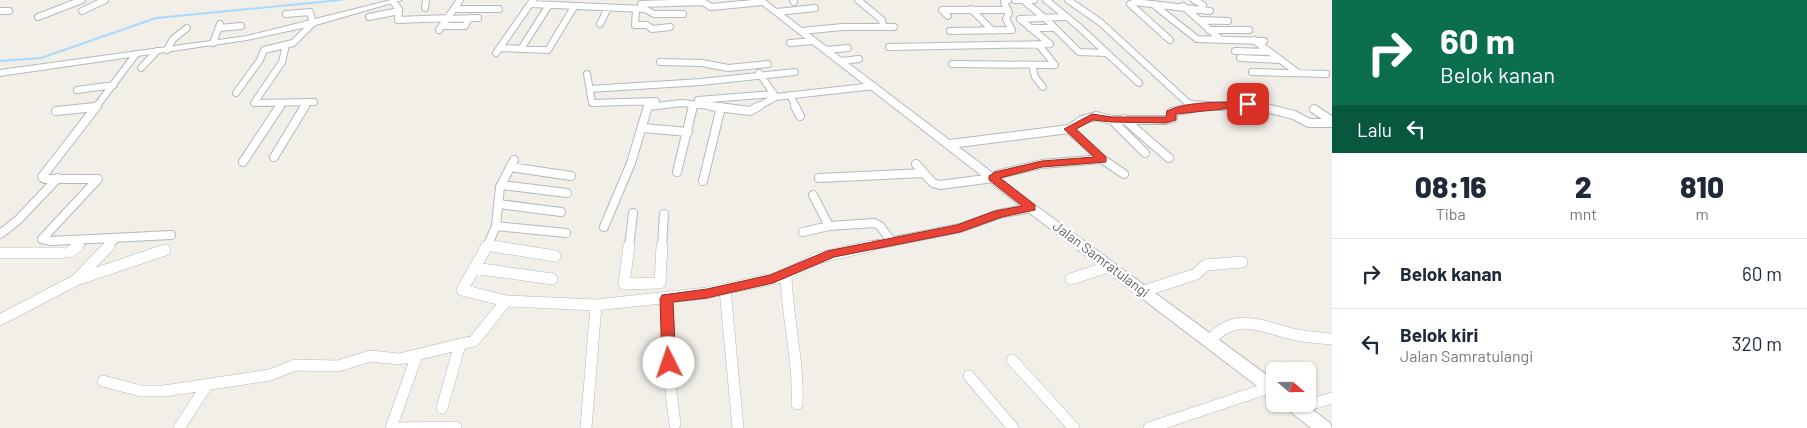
<!DOCTYPE html>
<html lang="id">
<head>
<meta charset="utf-8">
<style>
  body { margin:0; font-family:Barlow,sans-serif; background:#f6f6f7; color:#1f2937; height:100vh; display:flex; flex-direction:column; font-size:19px; white-space:nowrap }
  * { box-sizing:border-box; margin:0 }
  p { font-size:16px; color:#747a83 }
  .icon { flex:none; width:28px; height:28px; fill:none; stroke:currentColor; stroke-width:2; stroke-linecap:round; stroke-linejoin:round }
  .map { position:relative; flex:1; overflow:hidden }
  .details { display:flex; flex-direction:column; background:#fff; width:475px }
  .details>* { flex:none }
  .top-card { background:#0b6e4f; color:#fff; overflow:hidden }
  .needle { width:32px; rotate:110deg }
  .buttons { position:absolute; left:1266px; top:362px; display:grid; gap:10px }
  .buttons a { display:grid; place-items:center; width:50px; height:50px; border-radius:8px; background:#fff; box-shadow:0 1px 4px #0004; font-size:25px }
  .pin { position:absolute; display:grid; place-items:center; width:42px; height:42px; color:#fff; margin:-21px; border-radius:10px; box-shadow:0 2px 8px #0006 }
  .me { position:absolute; width:55px; margin:-28px; rotate:356deg; stroke-linejoin:round; filter:drop-shadow(0 0 4px #0008) }
  .turn { display:flex; align-items:center; gap:18px; height:105px; padding:0 25px; font-size:22px }
  .turn .icon { width:65px; height:65px; stroke-width:2.5 }
  .turn b { display:block; font-size:35px; line-height:42px }
  .then { display:flex; align-items:center; height:48px; padding:0 25px; background:#0003; gap:10px; font-size:19px }
  .eta { display:flex; justify-content:space-evenly; align-items:center; height:85px; text-align:center }
  .eta b { font-size:30px; font-weight:800; line-height:35px }
  ul { padding:0; list-style:none }
  li { display:flex; align-items:center; gap:15px; height:70px; padding:0 25px; border-top:1px solid #e0e1e3 }
  li div { flex:1 }
  li b { display:block; font-size:19px }
  li em { font-style:normal }
  main { display:flex; flex:1; min-height:0 }
  .map>svg:first-child { display:block }
</style>
</head>
<body>
<main>
<div class="map">
<svg width="1332" height="428" viewBox="0 0 1332 428">
  <rect width="100%" height="100%" fill="#f1efe8"/>
  <g fill="none" stroke-linecap="round" stroke-linejoin="round">
    <path stroke="#aadaff" stroke-width="2" d="M0,61L41,58L156,18L341,0"/>
    <g stroke="#b5b8bc" stroke-width="8">
      <path id="minor-far2" d="M793,0L794,2
        M858,0L882,20L883,27
        M1015,0H1034
        M1046,0L1078,26L1139,83
        M1068,0L1100,22L1188,103C1213,109 1239,101 1263,107
        M1194,0L1203,5
        M1024,1L1046,19L1079,52L1106,53
        M393,2L399,9L398,20L448,18
        M1135,2L1210,11
        M1133,3L1130,4L1170,40
        M531,4L645,9L654,14H683
        M641,4L703,2L711,7L763,2
        M1154,5L1197,39L1264,41
        M1183,6L1220,39
        M425,8L426,0
        M454,9H499
        M636,9L635,25H647L652,29L670,27
        M971,9L993,31
        M0,11H9
        M82,11L105,0
        M777,12L815,8
        M948,16L942,10H1008
        M38,17L82,0
        M369,17L399,11
        M447,19L478,18
        M1020,19L1064,17
        M1020,19L1050,44
        M1199,20L1228,21
        M600,24L608,8
        M442,26H465L469,18
        M219,28L241,26
        M1030,28H1055
        M439,30L460,0
        M1209,30H1249
        M801,31L843,27H894
        M950,31L1012,30L1006,19L1009,13L1004,2L1008,0
        M1254,40L1298,73
        M213,43L220,24
        M790,43L814,41
        M286,45L282,62L254,103L314,102
        M889,47L1050,44
        M500,48L548,50L574,7
        M521,49L549,5
        M167,50L173,39L187,28
        M826,50L848,48
        M1235,51L1269,52
        M496,53L533,0
        M1240,58L1281,60
        M841,61L859,59
        M660,62L702,63L728,68L768,64
        M952,64L1055,65L1039,45
        M1032,65L1035,77L1043,87
        M141,68L157,51
        M1252,72L1326,74
        M759,73L776,97
        M587,74L592,103L656,101
        M590,89L701,82L795,72
        M77,90L114,85
        M236,93L260,60L264,50L293,43L313,23L310,12L286,14
        M790,95L796,107
        M698,100L773,94
        M90,107H95
        M96,107L136,54
        M279,107L282,103
        M305,107L308,102
        M648,107L682,103L720,107
        M693,107L694,104
        M757,107L776,97L874,86
        M1194,107H1197"/>
    </g>
    <g stroke="#b5b8bc" stroke-width="10">
      <path id="minor-far1" d="M97,106L42,177L45,179H98L42,239L51,241L171,235
        M710,106L750,111L759,106
        M795,106L800,116
        M1203,106H1224
        M1258,106L1294,115L1309,123H1332
        M1314,109L1332,121
        M56,111L95,107
        M1124,119L1169,158
        M1112,120L1145,153
        M643,128L688,132
        M1069,129L1082,120L1096,116L1112,120H1166L1173,118L1171,112L1197,107
        M950,144L1069,129L1102,159L1124,174
        M274,157L305,106
        M243,162L280,106
        M916,164L933,183L940,185L993,178L999,174L1042,164L1102,159
        M510,167L571,176
        M677,172L693,106
        M819,178L924,173
        M703,181L721,107
        M502,185L567,193
        M813,195L829,226
        M499,204L561,212
        M496,226L566,233
        M604,227L631,163L648,106
        M803,232L829,226L874,223L880,226L892,242
        M0,234L18,220L58,178
        M488,245L499,247
        M76,247L83,241
        M107,247L114,240
        M487,247L496,226L500,187L514,160
        M629,247L633,213
        M662,247L664,214
        M864,247L960,228L999,214L1031,208"/>
    </g>
    <g stroke="#b5b8bc" stroke-width="12">
      <path id="minor" d="M487,246L462,290L506,301
        M492,246L555,256
        M629,246L624,284L660,283L662,246
        M70,252L78,246
        M0,253H62
        M474,268L552,279
        M786,275C787,318 799,360 797,404
        M79,279L165,250
        M1071,279L1110,266
        M725,289L738,428
        M1144,291L1196,274L1206,265L1242,262
        M666,299L671,393L675,424
        M0,320L76,280L109,246
        M1210,340C1238,310 1263,328 1297,335C1308,337 1320,338 1332,339
        M1012,360L1074,428
        M969,376L1013,428
        M103,381L141,391H164L270,375L295,365L338,366L370,356L399,359L474,341L506,301L596,305L707,293L781,277L818,258L870,246
        M442,408L460,344
        M1298,408L1332,398
        M179,428L207,385
        M391,428L417,355
        M395,428L456,427
        M586,428L596,305
        M1149,428L1271,387"/>
    </g>
    <g stroke="#b5b8bc" stroke-width="2">
      <path id="tertiary" d="M391,0H402L316,25L247,40L0,76V70L247,36Z"/>
    </g>
    <g stroke="#b6babf" stroke-width="2">
      <path id="secondary" d="M756,0H765L1035,205L1275,381V397L1269,395L1027,211Z
        M1285,404H1305L1330,423L1332,428H1311L1287,409Z"/>
    </g>
    <use href="#minor-far2" stroke="#fff" stroke-width="6"/>
    <use href="#minor-far1" stroke="#fff" stroke-width="8"/>
    <use href="#minor" stroke="#fff" stroke-width="11"/>
    <use href="#tertiary" fill="#fff" fill-rule="evenodd"/>
    <use href="#secondary" fill="#fff" fill-rule="evenodd"/>
  </g>
  <path fill="#ea4335" stroke="#982c22" d="M1248,102H1252V106L1176,114V120L1166,123L1112,122L1093,120L1076,129L1106,157V162L1042,167L1000,178L1035,205V210L1002,217L960,232L834,257L773,283L707,298L673,302L676,363L674,367H664L662,363L660,299L662,295L707,289L770,275L827,251L957,225L995,211L1022,206L989,180V176L995,172L1042,161L1094,157L1064,129L1092,114L1112,117H1166L1167,111C1190,100 1224,103 1248,102Z"/>
  <g text-anchor="middle" stroke-width="5" stroke-linejoin="round" paint-order="stroke">
    <g font-size="14" fill="#5f6368" stroke="#fff">
      <text transform="translate(1101 259) rotate(37)" y="5">Jalan Samratulangi</text>
    </g>
  </g>
</svg>
<div class="buttons">
<a><svg class="needle" viewBox="-14 -14 28 28"><path d="M0-13l5 13h-10z" fill="#e53935"/><path d="M0 13l5-13h-10z" fill="#747a83"/></svg></a>
</div>
<div class="pin" style="left:1248px;top:104px;background:#d93025"><svg class="icon" aria-label="arrive" viewBox="0 0 24 24"><path d="M6 21V4h12l-3 4 3 4H6"/></svg></div>
<svg class="me" style="left:669px;top:363px" viewBox="-20 -20 40 40"><circle r="19" fill="#fff"/><path d="M0-13L10 11 0 6-10 11z" fill="#ea4335"/></svg>
</div>
<section class="details">
<div class="top-card">
<div class="turn"><svg class="icon" aria-label="right" viewBox="0 0 24 24"><path d="M7 20v-9h11M14 6l5 5-5 5"/></svg><div><b>60 m</b>Belok kanan</div></div>
<div class="then">Lalu<svg class="icon" aria-label="left" viewBox="0 0 24 24"><path d="M17 20v-9H6M10 6l-5 5 5 5"/></svg></div>
</div>
<div class="eta">
<div><b>08:16</b><p>Tiba</p></div>
<div><b>2</b><p>mnt</p></div>
<div><b>810</b><p>m</p></div>
</div>
<ul>
<li><svg class="icon" aria-label="right" viewBox="0 0 24 24"><path d="M7 20v-9h11M14 6l5 5-5 5"/></svg><div><b>Belok kanan</b></div><em>60 m</em></li>
<li><svg class="icon" aria-label="left" viewBox="0 0 24 24"><path d="M17 20v-9H6M10 6l-5 5 5 5"/></svg><div><b>Belok kiri</b><p>Jalan Samratulangi</p></div><em>320 m</em></li>
</ul>
</section>
</main>
</body>
</html>
